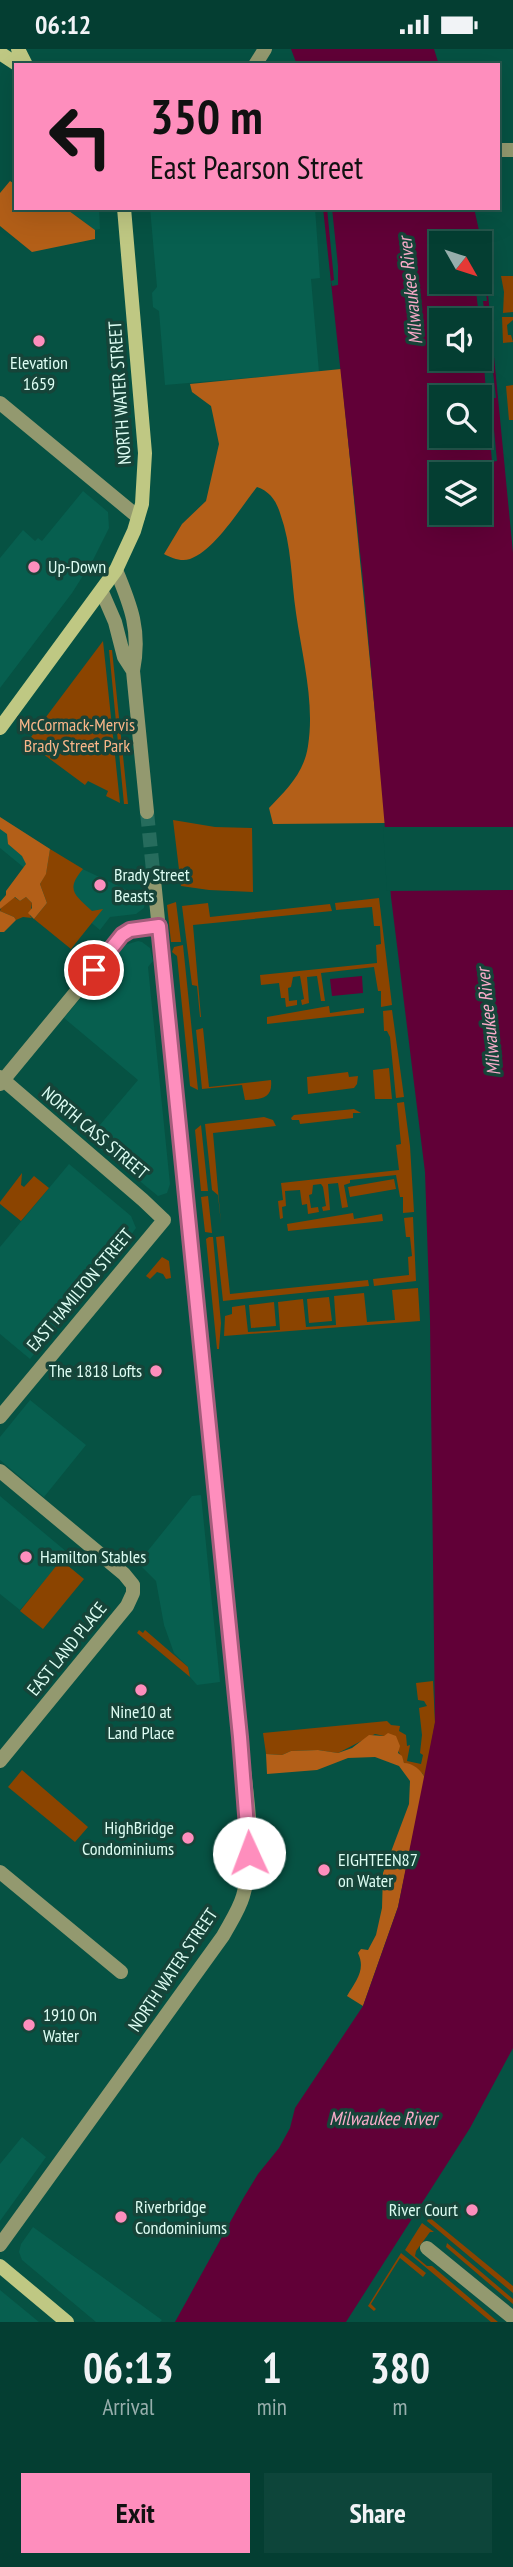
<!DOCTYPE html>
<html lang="en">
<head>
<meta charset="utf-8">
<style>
  body { margin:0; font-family:"PT Sans Narrow",sans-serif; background:#0d453a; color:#f1f3f6; height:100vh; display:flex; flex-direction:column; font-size:26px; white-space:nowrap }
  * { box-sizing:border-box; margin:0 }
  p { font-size:23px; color:#97aeac }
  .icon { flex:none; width:38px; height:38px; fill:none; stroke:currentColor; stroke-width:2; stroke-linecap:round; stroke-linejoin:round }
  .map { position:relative; height:2273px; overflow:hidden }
  .side { display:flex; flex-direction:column; background:#043e32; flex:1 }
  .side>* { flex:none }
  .top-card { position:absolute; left:14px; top:14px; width:486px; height:147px; border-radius:0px; box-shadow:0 7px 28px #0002,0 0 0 2px #25574d; background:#fe8ebd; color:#111; overflow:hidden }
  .needle { width:46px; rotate:129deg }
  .buttons { position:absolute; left:429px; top:182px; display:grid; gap:14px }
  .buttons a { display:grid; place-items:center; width:63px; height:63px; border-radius:0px; background:#043e32; box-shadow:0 7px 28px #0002,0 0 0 2px #25574d; font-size:35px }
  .pin { position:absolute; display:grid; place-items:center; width:60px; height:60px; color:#fff; margin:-30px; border:4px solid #fff; border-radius:50%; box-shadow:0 2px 7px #0007 }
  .me { position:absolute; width:77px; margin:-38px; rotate:358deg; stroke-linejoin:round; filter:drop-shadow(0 0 5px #0008) }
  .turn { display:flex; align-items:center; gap:24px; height:147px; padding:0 21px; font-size:32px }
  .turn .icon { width:91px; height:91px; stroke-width:2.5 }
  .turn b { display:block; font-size:49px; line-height:60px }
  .eta { display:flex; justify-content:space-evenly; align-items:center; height:119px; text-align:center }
  .eta b { font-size:42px; font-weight:800; line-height:49px }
  .button { display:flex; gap:14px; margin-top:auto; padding:14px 21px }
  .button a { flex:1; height:80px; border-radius:0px; background:#fe8ebd; color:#111; font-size:28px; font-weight:800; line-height:80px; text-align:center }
  .button a+a { background:#0d453a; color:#f1f3f6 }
  .status { display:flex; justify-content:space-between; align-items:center; height:49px; padding:0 35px; background:#043e32; direction:ltr }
  .status svg { height:19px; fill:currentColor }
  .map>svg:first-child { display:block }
</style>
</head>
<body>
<div class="status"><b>06:12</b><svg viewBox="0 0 49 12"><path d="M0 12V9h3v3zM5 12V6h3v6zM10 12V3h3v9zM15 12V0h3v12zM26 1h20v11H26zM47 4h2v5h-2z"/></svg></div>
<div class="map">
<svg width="513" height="2273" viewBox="0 0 513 2273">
  <rect width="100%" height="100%" fill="#065243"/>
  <path fill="#075f4f" d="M65,159H99L100,180L95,181Z
    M150,159H315L320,229L311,230L319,323L165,336L159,262L153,258L152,244L157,238Z
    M83,442L108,463L109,479L93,511L72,544L0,639V509L23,481L35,492L38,489L42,492Z
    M0,768L76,817L146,850L144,859L136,865L110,868L100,881L0,799Z
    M138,892L142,893L150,899L153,912L148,918L170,1135L167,1144L158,1147L88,1090L138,1031L64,969L125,896Z
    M69,1115L131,1167L136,1179L118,1204L30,1310L0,1285V1198Z
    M30,1351L86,1396L44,1448L0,1411V1388Z
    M201,1446L220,1633L197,1636L190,1628L188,1618L174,1604L164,1576L156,1532L138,1514L192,1447Z
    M0,1447L68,1504L20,1561L0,1545Z
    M22,2088L46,2108L0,2172V2115Z
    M33,2178L162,2271L160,2273H96L22,2211L19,2203L21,2195Z
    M0,2241L39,2273H0Z"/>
  <path fill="#8b4400" d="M501,227H513V263L503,264L504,243Z
    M502,268H513V271L507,276L508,286H511L513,293L503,294Z
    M513,336V371H509L506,337Z
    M103,592L120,754L106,747L108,742L88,732L85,736L35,699L39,694L31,688Z
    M109,601H112L128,755H124Z
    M173,771L215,778L252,779L253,843L209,841L181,837Z
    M50,800L83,820C65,841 75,846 92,862L103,860L71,900L34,870L47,854L40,835L46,824Z
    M14,848L20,852L26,848L32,854L30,867L32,869L23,868L16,871L14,868L0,862L2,857Z
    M379,849L392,956L381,958V942H378L374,918L321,924L325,952H321L317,927L307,928L309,954L302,956L301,951L304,950L300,927L293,928L291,938L288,939L289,952L297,951V956L286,958L285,949H281L279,934L261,936L260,926L377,914L376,896L381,895L380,877H374L372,858L336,861L335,854Z
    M176,853L181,893H171L167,856Z
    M208,854L210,868L330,855L332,862L193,876L201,968H200L197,937L192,936L182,857Z
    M183,896L198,1041L190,1037L177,907L172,903L174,898Z
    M329,957L330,964L364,959V964L267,975V968Z
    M392,961L404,1048L396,1049L390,988L387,982H384L383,962Z
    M203,979L209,1038L271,1031C273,1050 261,1050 245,1051L242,1036L202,1040L196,981Z
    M389,1019L392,1050H375L373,1021Z
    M348,1023L349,1028L358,1027L357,1035L354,1039L308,1045L307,1028Z
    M404,1053L410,1097L414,1163L403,1164V1148H400L396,1126L350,1131V1134L344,1136L348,1158L342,1159L338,1134L328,1135L330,1161L323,1162L322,1158L326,1157L323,1138L321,1135L313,1136L312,1145L309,1146L311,1159L318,1158L319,1163L308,1165L307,1155L302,1156L300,1141L285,1142L286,1157L282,1158L283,1169L280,1170L278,1152L283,1151L281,1134L399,1121L396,1096L401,1095L397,1054Z
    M354,1060L361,1064H353V1069L300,1075L299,1071H292L291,1069L294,1066Z
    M264,1068L273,1071L276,1077L213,1084L221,1175L218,1146L212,1141L205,1075Z
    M201,1076L208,1142H201L195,1081Z
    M22,1124L21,1136L24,1138L34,1127L49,1139L21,1172L0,1155V1153Z
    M394,1130L396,1140L350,1148L348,1138Z
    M208,1147L212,1184L205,1183L201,1148Z
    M353,1164L354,1170L382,1165L383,1172L288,1182L287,1175Z
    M413,1168L416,1232L374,1237L373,1230L409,1226L408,1208L412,1207L410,1188H406L404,1169Z
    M224,1187L230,1245L368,1231L369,1237L223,1252L216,1188Z
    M209,1188H213L221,1274L219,1300H217L206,1190Z
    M162,1208L169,1212L171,1229L166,1230L163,1225L157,1223L150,1230L146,1227Z
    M418,1239L420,1272L224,1287L225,1267L232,1265V1258L245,1256L248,1283L280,1281L278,1253L303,1250L306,1278L336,1276L334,1247L364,1244L367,1273L395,1271L392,1241Z
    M329,1248L332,1272L309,1274L307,1250Z
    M274,1253L276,1277L251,1279L249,1256Z
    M61,1511L84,1530L43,1580L20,1562Z
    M139,1581L143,1584L145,1581L188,1618L190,1628L137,1584Z
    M433,1632L435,1674L425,1729L422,1724L404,1714L398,1701L384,1687L375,1685L338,1704L318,1701L291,1702L282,1706L266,1705L263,1684L387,1672L391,1676L400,1677L399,1682L406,1686L407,1697L410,1696L407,1712L421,1715L423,1706L420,1704L422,1686L419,1659L427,1657L424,1652L418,1651L416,1634Z
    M22,1721L88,1778L75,1793L8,1738Z
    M429,2168L513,2237V2244L427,2172Z
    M422,2174L434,2183H430L416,2202L415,2207L427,2217H432L498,2273H491L405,2201Z
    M447,2194L513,2250V2255L446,2198Z
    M401,2204L426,2224L423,2228L400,2209L371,2255L376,2260L374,2262L368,2257Z"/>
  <path fill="#b35f18" d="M16,131V159H65L95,181V190L32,203L0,177V144L10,132L13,134Z
    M341,320L386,774L273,775L269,759C287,740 304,724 308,697C315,653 302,607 296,564C291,530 292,497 280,464C276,451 269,442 257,438C241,458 215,501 190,510C181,513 172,509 164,505L182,475L206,452L219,395L211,357L192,343L190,335Z
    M0,768L50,800L46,825L40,835L47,854L34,870L28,864L32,859V854L26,848L20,852L15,848L0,860V853L6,846V842L26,815L22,807L8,795L7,785L0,780Z
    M0,862L14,868L16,871L4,883H0Z
    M388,1684L396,1687L400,1697L398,1704L402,1707L404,1714C413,1714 421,1721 425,1729L398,1858L363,1957L347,1947C356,1932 366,1921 358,1904L361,1900L368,1901L376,1886L382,1859L383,1824L409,1755L410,1732L399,1717L375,1708L348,1709L317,1721L267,1725L266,1705L282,1706L291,1702L318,1701L338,1704L352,1699L369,1686L384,1687Z"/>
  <path fill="#610037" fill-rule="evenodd" d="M291,0H434L439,16H297Z
    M323,159H474L484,204L513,504V1999L470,2079L346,2273H175L244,2148L258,2125L279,2099L290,2079L295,2059L363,1957L398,1858L435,1673L430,1271L425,1123L391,848L364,540ZM441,194H480V233H441ZM441,271H480V310H441ZM441,348H480V387H441ZM441,425H480V464H441Z
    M362,927L363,944L332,947L330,930Z"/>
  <path fill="#065243" d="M327,159H332L338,217V236L332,237L331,232L334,231Z
    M484,224L487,252H483L485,267L479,268L475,233H480V225Z
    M482,294H486L488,314H492L496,349H491L497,412L492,413Z
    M383,778H513V841L387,842Z"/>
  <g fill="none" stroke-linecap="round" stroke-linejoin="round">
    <path stroke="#266c5d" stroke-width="14" stroke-dasharray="14 7" stroke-linecap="butt" d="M147,763L154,831"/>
    <path stroke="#93996f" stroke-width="14" d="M255,16L265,0
      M499,101H513
      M0,354L138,468
      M116,521C131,557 141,582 133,622L147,763
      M102,543L115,573L124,608L133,622
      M0,1028L143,1151L164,1171
      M0,1035L123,886L130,881L159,877
      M0,1368L164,1171
      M0,1422L124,1525L133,1536V1544L127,1557L0,1712
      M0,1823L121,1923
      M0,2196L223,1887C230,1874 239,1861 243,1847C258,1797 245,1738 240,1688L154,831
      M427,2199L513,2269"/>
    <path stroke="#bfc883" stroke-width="14" d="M18,0L26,16
      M0,4L18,16
      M0,679L116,521L134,482L142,455L145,404L124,159
      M0,2217L67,2273"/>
  </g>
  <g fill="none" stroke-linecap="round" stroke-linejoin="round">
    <g stroke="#a55c7b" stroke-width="18">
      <path id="route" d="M94,921L122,886L130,881L159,877L240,1688L249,1804"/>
    </g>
    <use href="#route" stroke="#fe8ebd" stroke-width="12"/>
  </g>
  <g fill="#fe8ebd" stroke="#164439" stroke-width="2.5">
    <circle cx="39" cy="292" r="7"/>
    <circle cx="34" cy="518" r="7"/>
    <circle cx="100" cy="836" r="7"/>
    <circle cx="156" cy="1322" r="7"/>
    <circle cx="26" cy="1508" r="7"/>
    <circle cx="141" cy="1641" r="7"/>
    <circle cx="188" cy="1789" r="7"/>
    <circle cx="324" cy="1821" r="7"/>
    <circle cx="29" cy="1976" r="7"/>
    <circle cx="472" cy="2161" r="7"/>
    <circle cx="121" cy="2168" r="7"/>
  </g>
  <g text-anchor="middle" stroke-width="7" stroke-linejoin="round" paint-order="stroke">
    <g font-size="18" fill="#ddfdf3" stroke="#164439" text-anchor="start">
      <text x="39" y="320" text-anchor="middle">Elevation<tspan x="39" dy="21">1659</tspan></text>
      <text x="48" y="524">Up-Down</text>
      <text x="114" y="832">Brady Street<tspan x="114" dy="21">Beasts</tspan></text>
      <text x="142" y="1328" text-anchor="end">The 1818 Lofts</text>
      <text x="40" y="1514">Hamilton Stables</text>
      <text x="141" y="1669" text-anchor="middle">Nine10 at<tspan x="141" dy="21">Land Place</tspan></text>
      <text x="174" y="1785" text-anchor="end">HighBridge<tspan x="174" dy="21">Condominiums</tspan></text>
      <text x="338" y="1817">EIGHTEEN87<tspan x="338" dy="21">on Water</tspan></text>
      <text x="43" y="1972">1910 On<tspan x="43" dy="21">Water</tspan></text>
      <text x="135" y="2164">Riverbridge<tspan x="135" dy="21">Condominiums</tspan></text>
      <text x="458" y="2167" text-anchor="end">River Court</text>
    </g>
    <g font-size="18" fill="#ddfdf3" stroke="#164439">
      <text transform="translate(120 344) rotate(-94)" y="6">NORTH WATER STREET</text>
      <text transform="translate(95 1084) rotate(40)" y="6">NORTH CASS STREET</text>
      <text transform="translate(80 1241) rotate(-50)" y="6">EAST HAMILTON STREET</text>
      <text transform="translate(67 1600) rotate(-51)" y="6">EAST LAND PLACE</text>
      <text transform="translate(173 1921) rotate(-56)" y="6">NORTH WATER STREET</text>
    </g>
    <g font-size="18" fill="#f9b689" stroke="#164439">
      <text x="77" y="682">McCormack-Mervis<tspan x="77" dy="21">Brady Street Park</tspan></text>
    </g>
    <g font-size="19" font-style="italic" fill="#f8abc9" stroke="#164439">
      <text transform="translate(410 242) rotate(-96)" y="7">Milwaukee River</text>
      <text transform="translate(488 973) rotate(-96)" y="7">Milwaukee River</text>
      <text x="383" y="2076">Milwaukee River</text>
    </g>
  </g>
</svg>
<div class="buttons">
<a><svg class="needle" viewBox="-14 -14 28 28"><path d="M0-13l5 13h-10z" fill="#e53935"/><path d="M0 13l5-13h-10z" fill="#97aeac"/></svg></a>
<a><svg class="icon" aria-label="sound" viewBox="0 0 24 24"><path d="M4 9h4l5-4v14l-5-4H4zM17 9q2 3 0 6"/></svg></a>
<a><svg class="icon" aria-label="search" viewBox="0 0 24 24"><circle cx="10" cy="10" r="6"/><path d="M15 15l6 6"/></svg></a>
<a><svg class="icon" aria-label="layers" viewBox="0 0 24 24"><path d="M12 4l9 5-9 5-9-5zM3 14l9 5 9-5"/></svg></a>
</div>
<div class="pin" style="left:94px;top:921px;background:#d93025"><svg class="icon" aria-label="arrive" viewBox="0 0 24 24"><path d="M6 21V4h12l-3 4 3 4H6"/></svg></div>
<svg class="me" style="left:249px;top:1804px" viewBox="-20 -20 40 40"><circle r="19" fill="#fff"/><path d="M0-13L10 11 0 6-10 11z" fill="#fe8ebd"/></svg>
<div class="top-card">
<div class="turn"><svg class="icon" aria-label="left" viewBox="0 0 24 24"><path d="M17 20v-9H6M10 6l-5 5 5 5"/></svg><div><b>350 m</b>East Pearson Street</div></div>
</div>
</div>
<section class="side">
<div class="eta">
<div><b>06:13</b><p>Arrival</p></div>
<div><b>1</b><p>min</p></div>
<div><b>380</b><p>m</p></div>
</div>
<div class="button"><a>Exit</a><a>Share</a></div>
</section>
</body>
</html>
